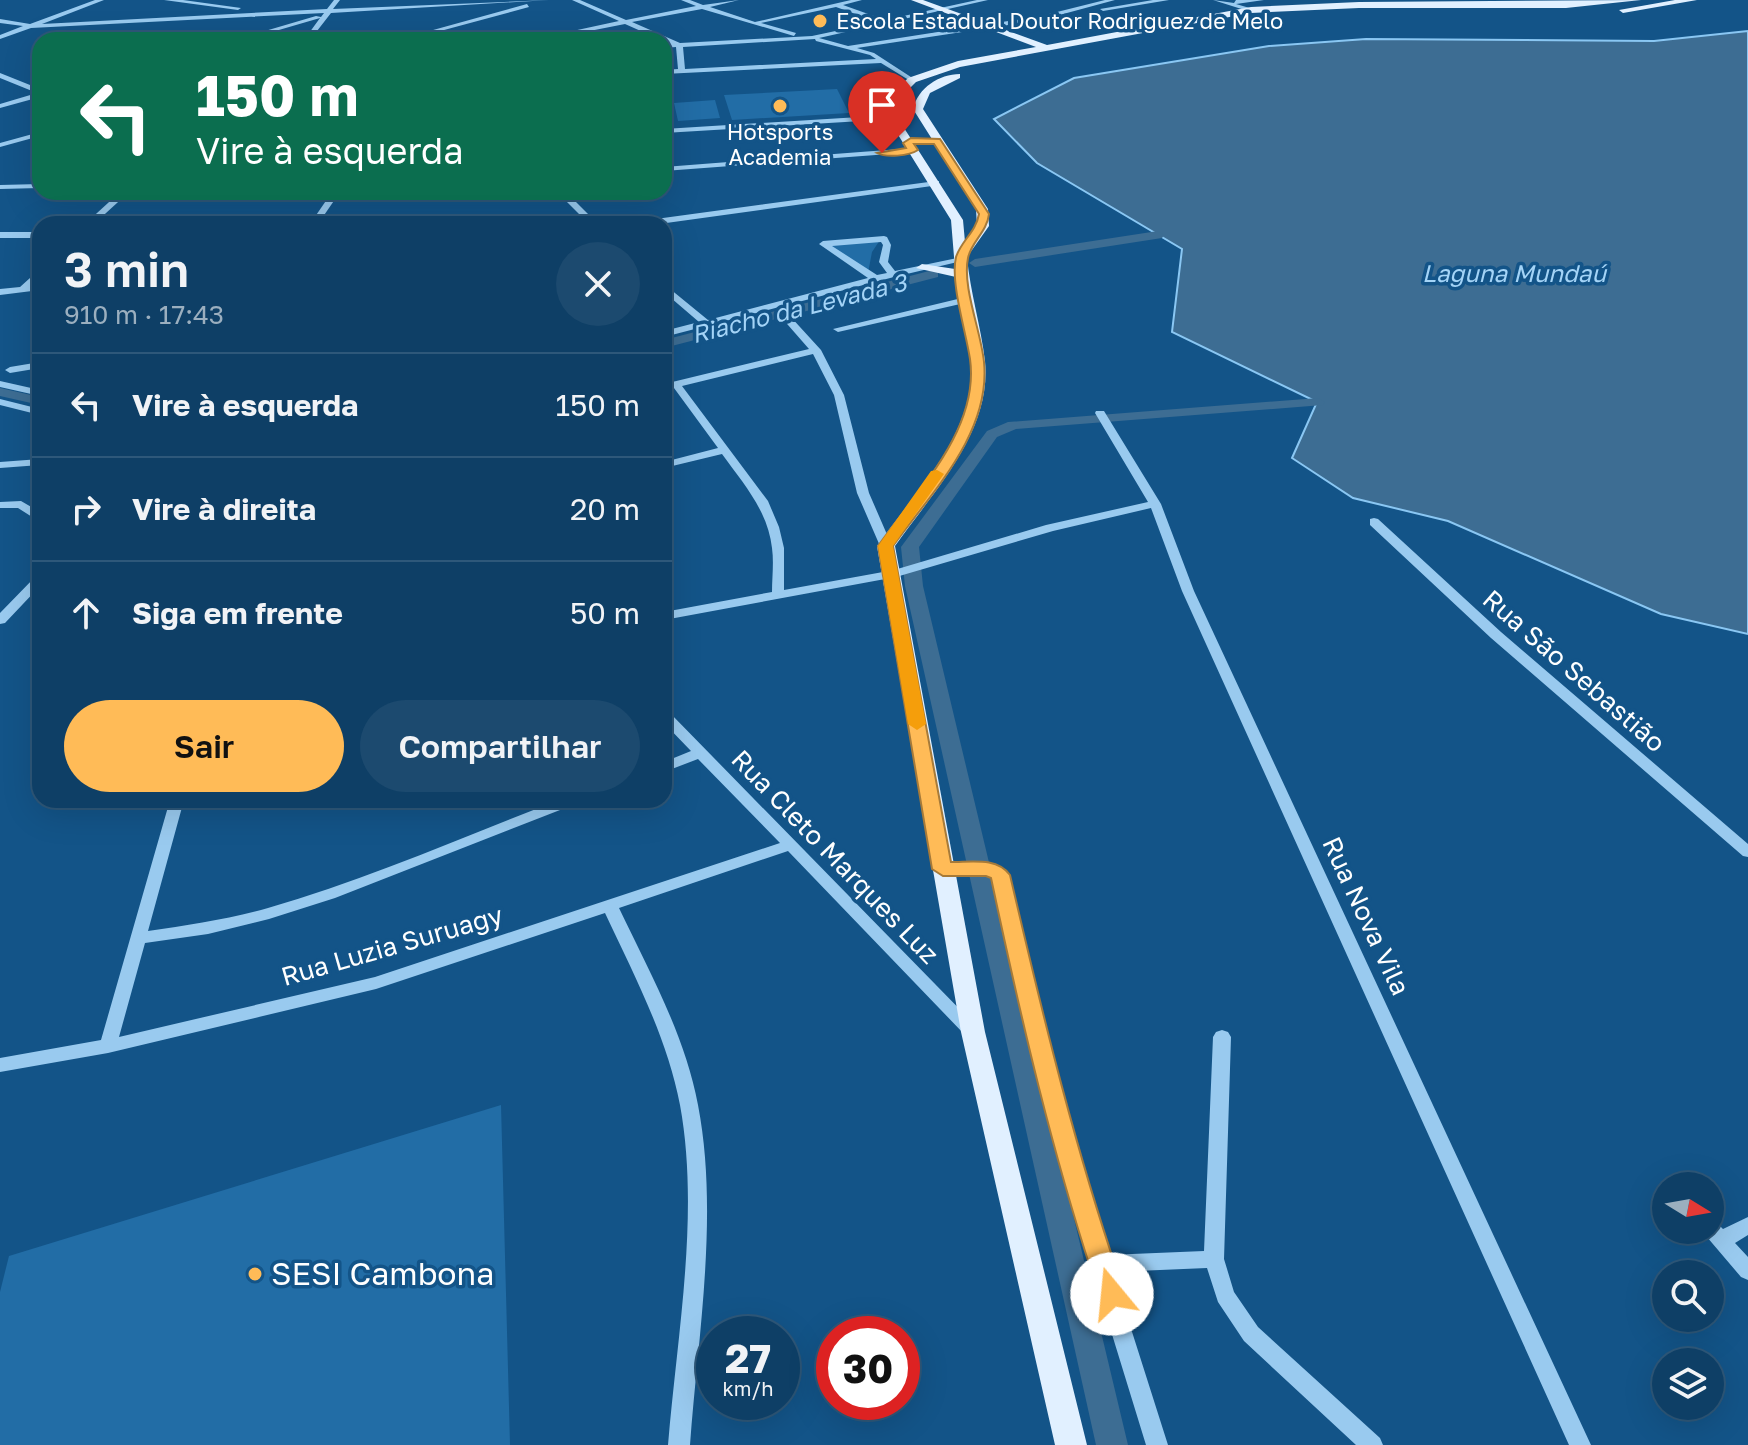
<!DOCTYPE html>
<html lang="pt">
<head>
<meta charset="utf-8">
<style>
  body { margin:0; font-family:"Golos Text",sans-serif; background:#1c4a6f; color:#f1f3f6; height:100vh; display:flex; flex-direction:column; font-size:30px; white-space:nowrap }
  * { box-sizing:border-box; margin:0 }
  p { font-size:26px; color:#9bafbf }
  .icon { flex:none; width:44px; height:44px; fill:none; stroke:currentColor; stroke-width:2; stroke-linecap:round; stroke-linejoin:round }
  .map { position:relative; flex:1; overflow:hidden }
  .sheet { position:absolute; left:32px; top:216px; width:640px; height:592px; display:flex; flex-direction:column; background:#0e3f66; border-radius:24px; box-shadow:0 8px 32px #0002,0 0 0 2px #2e587a }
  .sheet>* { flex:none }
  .guide { position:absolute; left:32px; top:32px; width:640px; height:168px; border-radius:24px; box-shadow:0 8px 32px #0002,0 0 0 2px #2e587a; background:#0b6e4f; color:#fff; overflow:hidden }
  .needle { width:52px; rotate:101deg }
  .controls { position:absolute; left:1652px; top:1172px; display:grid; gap:16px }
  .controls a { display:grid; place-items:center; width:72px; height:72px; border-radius:50%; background:#0e3f66; box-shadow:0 8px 32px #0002,0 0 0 2px #2e587a; font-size:40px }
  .speed { position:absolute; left:696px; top:1316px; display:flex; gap:16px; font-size:40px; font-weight:700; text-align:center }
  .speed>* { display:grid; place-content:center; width:104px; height:104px; border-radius:50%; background:#0e3f66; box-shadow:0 8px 32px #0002,0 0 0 2px #2e587a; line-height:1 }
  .speed small { font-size:20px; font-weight:400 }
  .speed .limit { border:12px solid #d22; background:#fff; color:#111 }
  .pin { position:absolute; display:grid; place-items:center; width:68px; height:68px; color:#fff; margin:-82px -34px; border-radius:50% 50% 50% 0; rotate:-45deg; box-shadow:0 0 8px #0007 }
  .pin .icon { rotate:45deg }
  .me { position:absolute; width:88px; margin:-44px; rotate:343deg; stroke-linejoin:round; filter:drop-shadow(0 0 6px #0008) }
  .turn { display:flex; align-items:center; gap:28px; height:168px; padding:0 32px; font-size:36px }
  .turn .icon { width:104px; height:104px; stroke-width:2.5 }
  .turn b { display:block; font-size:56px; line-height:68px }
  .round { display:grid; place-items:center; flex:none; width:84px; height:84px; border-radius:42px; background:#1c4a6f }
  .headline { display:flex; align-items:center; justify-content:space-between; height:136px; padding:0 32px }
  h1 { font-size:48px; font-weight:600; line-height:60px }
  .cta { display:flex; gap:16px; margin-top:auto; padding:16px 32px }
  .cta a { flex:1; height:92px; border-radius:48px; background:#ffbb57; color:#111; font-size:32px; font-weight:600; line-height:92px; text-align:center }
  .cta a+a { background:#1c4a6f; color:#f1f3f6 }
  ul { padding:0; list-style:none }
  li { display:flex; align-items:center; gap:24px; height:104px; padding:0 32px; border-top:2px solid #2e587a }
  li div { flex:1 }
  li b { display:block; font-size:30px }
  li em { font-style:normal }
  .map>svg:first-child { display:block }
</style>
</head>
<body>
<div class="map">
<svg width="1748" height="1445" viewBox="0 0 1748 1445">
  <rect width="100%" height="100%" fill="#135488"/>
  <path fill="#226da6" d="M837,89L849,113L732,120L724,95Z
    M715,100L720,118L678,121L674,103Z
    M880,240L872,252L868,273L820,245Z
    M501,1105L510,1445H0V1292L9,1256Z"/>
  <path fill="#3d6d93" stroke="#8ac7f3" stroke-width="2" d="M1748,31V634L1661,614L1448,521L1353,498L1292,458L1317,402L1172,332L1182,249L1037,163L994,119L1074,78L1269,46L1366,39L1654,41Z"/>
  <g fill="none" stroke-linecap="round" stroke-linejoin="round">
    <path fill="#3d6d93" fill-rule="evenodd" d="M1158,231L1164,235L1162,238L975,267L969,263L975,259Z
      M933,270L938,271V277L664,348V340Z
      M0,388L40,397V405L0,396Z
      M1318,398L1325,402L1323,405L1016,429L997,437L919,547L923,586L1128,1445H1096L905,586L901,547L987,431L1008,422Z"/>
    <path fill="#99caef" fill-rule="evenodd" d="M95,0H104L42,24L327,9L334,0H340L333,9L549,0L331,13L310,40H304L320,18L245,40H235L316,16L321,17L324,13L31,28L0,39V35L23,26L0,23V19L30,24Z
      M164,0H183L241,8L238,10Z
      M572,0H580L626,20L696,6L681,0H690L703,5L739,0L710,7L755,22L851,0H862L843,5L885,20L977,0H988L819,38L848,46L1041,16L1105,0H1115L1041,20L857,48L874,53L914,79L912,82L881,63L664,74V70L678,69L676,47L664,48V44H670L625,24L544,40H531L619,21ZM836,7L878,22L812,36L680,43L632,22L702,9L794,36L796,33L761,23ZM815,39L816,41L870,55L876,59L685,69L683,47Z
      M1153,0H1169L1103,11L1100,9Z
      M1213,0L1234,3L1236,0H1264L1236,4L1253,9L1251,12Z
      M527,4L529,7L407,40H397Z
      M181,32L183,35L153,40L154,39Z
      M0,73L40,89V97L0,108V104L37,93L0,78Z
      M892,115L896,117L895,119L664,133V129Z
      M40,132V136L0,147V143Z
      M913,148H916V152L664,171V167Z
      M936,181H939V185L659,224H637L641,221Z
      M40,184V188L0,189V185Z
      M120,192H129L94,224H85Z
      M332,192H340L318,224H310Z
      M557,192H566L598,224H589Z
      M0,232H40V238H0Z
      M884,236L887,237L891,245L888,262L895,271L962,257L966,260L894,277L664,337V331L699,322L664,292V284L708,320L868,278L819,244L823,241ZM881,242L883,245L879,262L887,273L877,275L832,246Z
      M40,269V277L32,285L40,284V290L0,295V289L20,287Z
      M966,297L969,298V302L838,332L833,329Z
      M786,314L789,315L821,350L844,395L869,493L892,546L886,550L880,546L857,493L834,395L813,354L682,386L768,501L779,527L784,548V590L894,570L1046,525L1148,502L1095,413L1096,411H1104L1161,504L1194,591L1591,1445H1569L1182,591L1151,508L1053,531L896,577L664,620V612L772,592C772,578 774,562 772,548C768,511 743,483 722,454L664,468V462L718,448L674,388L664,390V384L809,349L781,317Z
      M40,362V368L10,373L5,370L10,367Z
      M0,381L40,390V396L0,387Z
      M0,399L40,409V415L0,405Z
      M40,459V465L0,468V462Z
      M21,501L40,512V522L18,508H0V502Z
      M1374,518L1378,519L1501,632L1748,844V857L1743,856L1491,638L1370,525V519Z
      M40,575V586L5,623L0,624V613L36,576Z
      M664,711L669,712L980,1030L977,1035L971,1037L965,1035L788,851L619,908C649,971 685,1035 698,1105C719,1214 698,1335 690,1445H668C677,1335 700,1214 680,1105C667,1037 634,975 605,913L376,989L108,1053L0,1072V1058L101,1040L170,800H184L148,931C189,925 228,919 268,908C366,880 463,837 559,800H580L578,803L335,898L269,919L208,934L145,943L119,1037L375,977L780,843L698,759L664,772V762L691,751L664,723Z
      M943,864C964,864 993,858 1008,875L1049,1053L1108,1255L1204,1251L1213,1037L1216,1032L1222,1030L1228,1032L1231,1037L1224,1259L1234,1292L1258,1327L1380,1438L1383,1445H1356L1244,1341L1218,1302L1207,1268L1113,1272L1168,1445H1146L1079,1227L1031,1053L993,878L987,874L937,873L935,869L937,865Z
      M1748,1217V1235L1735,1243L1748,1257V1280L1741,1277L1701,1230H1710V1221L1717,1223L1723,1229Z"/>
    <path fill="#e1f0ff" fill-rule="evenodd" d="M911,0H923L1047,45L1251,7L1359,2L1641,0L1566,8H1359L1251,13L960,67L916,82L896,102L897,117L963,220L965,242L977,226L976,209L913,109C918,88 939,74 960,74V78L930,93L923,109L988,209L989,226L967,257C970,292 981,326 985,361C992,432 933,492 895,546L985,1032L1087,1445H1055L961,1032L877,546C916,491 975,435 971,363C969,334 961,305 956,277L916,268L922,264L955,269L951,220L887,117L886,101L908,78L958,61L1036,47Z
      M1675,0H1697L1623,13L1619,10Z"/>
  </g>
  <path fill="#ffbb57" stroke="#a67a39" stroke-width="2" d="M911,138L940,139L989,214C987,232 971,242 968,258C962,287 981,331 984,362C991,433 932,492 893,546L951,862C972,862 997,857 1010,875C1043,1017 1077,1157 1125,1294L1121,1303L1112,1306L1102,1303L1099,1294C1053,1158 1021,1019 991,878L986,876H943L932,869L878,546C915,493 980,430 970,359C966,332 950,282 956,257C961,241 976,232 979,214L934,144H914L918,150C909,156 886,158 877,153L906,148L903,143Z"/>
  <path fill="#f59e0b" d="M937,470L944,474L893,546L926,724L917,730L908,724L878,546L931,471Z"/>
  <g fill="#ffbb57" stroke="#135488" stroke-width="3">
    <circle cx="820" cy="21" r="8"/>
    <circle cx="780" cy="106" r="8"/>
    <circle cx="255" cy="1274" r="8"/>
  </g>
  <g text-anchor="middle" stroke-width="7" stroke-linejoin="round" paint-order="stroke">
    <g font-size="22" fill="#fff" stroke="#135488" text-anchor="start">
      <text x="836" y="29">Escola Estadual Doutor Rodriguez de Melo</text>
      <text x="780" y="140" text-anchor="middle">Hotsports<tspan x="780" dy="25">Academia</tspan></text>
    </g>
    <g font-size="24" font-style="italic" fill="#a4d4f7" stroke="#135488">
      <text x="1514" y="282">Laguna Mundaú</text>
      <text transform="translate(799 309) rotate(-14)" y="8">Riacho da Levada 3</text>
    </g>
    <g font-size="26" fill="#fff" stroke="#135488">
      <text transform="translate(1574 671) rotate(41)" y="9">Rua São Sebastião</text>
      <text transform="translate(835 857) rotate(46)" y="9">Rua Cleto Marques Luz</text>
      <text transform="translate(1366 916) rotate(65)" y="9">Rua Nova Vila</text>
      <text transform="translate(392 946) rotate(-16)" y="9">Rua Luzia Suruagy</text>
    </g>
    <g font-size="32" fill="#fff" stroke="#135488" text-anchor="start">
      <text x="271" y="1285">SESI Cambona</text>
    </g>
  </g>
</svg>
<div class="controls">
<a><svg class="needle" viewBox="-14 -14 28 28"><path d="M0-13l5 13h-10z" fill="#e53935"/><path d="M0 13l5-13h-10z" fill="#9bafbf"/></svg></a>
<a><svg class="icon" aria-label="search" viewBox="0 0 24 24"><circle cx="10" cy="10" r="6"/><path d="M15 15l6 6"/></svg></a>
<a><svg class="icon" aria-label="layers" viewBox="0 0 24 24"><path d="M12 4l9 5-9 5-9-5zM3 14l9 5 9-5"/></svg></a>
</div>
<div class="speed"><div>27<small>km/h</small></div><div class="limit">30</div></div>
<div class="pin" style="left:882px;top:153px;background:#d93025"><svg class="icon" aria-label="arrive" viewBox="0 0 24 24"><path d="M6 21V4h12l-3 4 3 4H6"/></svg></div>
<svg class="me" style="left:1112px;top:1294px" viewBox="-20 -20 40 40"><circle r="19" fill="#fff"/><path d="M0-13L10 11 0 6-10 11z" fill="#ffbb57"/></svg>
<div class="guide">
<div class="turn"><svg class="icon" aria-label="left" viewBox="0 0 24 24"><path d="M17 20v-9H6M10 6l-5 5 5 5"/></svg><div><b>150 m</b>Vire à esquerda</div></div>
</div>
<section class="sheet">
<div class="headline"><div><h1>3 min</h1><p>910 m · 17:43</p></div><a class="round"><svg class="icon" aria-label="close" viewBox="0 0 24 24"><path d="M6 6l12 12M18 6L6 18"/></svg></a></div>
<ul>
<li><svg class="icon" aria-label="left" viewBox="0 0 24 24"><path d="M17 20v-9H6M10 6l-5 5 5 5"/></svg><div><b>Vire à esquerda</b></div><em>150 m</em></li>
<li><svg class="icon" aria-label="right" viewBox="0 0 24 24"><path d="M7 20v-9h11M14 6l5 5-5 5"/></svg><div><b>Vire à direita</b></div><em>20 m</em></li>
<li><svg class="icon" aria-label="ahead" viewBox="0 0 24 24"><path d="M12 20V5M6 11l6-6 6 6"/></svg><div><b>Siga em frente</b></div><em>50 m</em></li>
</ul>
<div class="cta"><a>Sair</a><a>Compartilhar</a></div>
</section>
</div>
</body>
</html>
